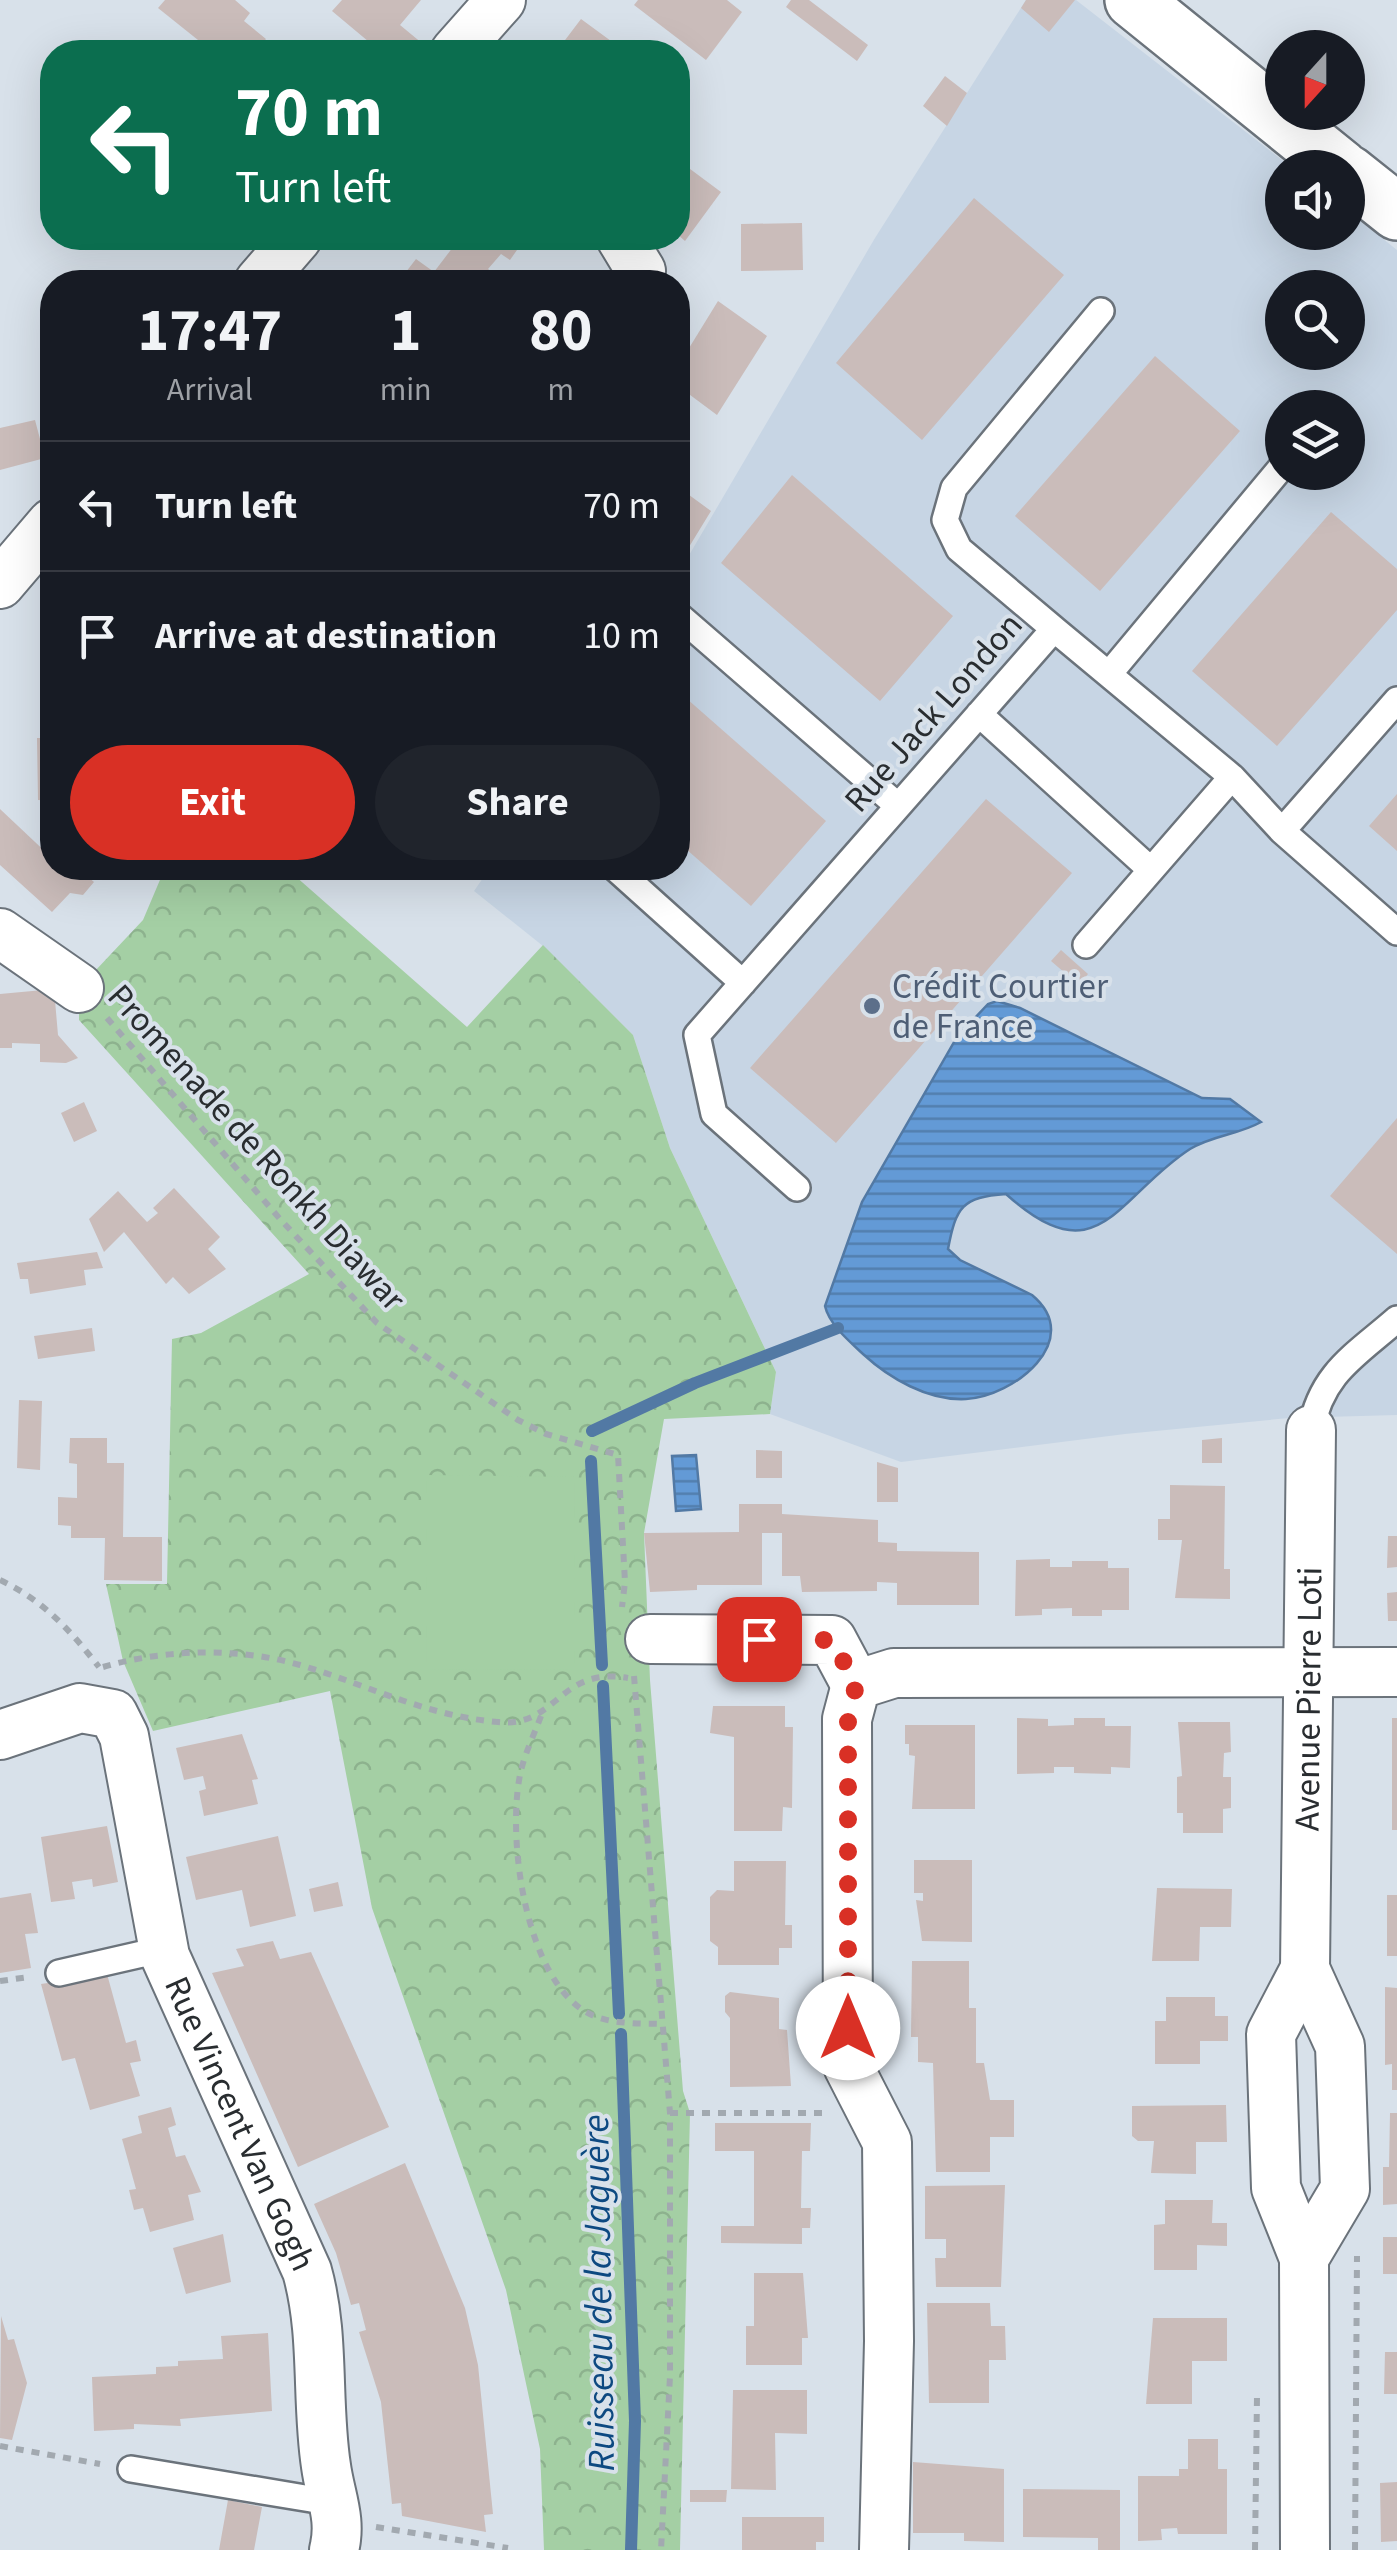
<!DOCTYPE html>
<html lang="en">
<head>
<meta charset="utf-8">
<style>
  body { margin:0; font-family:"Source Sans 3",sans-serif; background:#20242c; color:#f1f3f6; height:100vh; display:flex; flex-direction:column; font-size:38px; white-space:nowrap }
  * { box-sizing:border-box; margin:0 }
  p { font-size:32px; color:#9ea1a6 }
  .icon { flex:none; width:55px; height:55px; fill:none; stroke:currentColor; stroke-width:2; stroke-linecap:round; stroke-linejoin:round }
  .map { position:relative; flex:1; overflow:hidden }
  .side { position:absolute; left:40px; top:270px; width:650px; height:610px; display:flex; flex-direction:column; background:#171b24; border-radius:40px; box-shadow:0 10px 40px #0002 }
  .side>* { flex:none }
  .top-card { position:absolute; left:40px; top:40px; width:650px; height:210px; border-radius:40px; box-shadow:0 10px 40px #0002; background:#0b6e4f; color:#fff; overflow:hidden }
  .needle { width:65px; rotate:201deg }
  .buttons { position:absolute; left:1265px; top:30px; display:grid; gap:20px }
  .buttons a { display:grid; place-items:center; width:100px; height:100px; border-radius:50%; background:#171b24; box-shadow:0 10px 40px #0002; font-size:50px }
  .pin { position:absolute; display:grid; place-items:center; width:85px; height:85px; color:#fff; margin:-42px; border-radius:20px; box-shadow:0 5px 15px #0006 }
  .me { position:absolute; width:110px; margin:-55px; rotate:0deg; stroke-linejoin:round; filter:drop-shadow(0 0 8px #0008) }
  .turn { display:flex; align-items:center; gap:35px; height:210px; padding:0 30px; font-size:45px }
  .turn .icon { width:130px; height:130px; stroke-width:2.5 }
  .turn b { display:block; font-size:70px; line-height:85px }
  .eta { display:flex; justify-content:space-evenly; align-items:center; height:170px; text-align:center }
  .eta b { font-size:60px; font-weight:700; line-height:70px }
  .button { display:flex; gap:20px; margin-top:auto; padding:20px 30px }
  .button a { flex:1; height:115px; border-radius:60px; background:#d93025; color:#fff; font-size:40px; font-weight:700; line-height:115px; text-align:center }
  .button a+a { background:#20242c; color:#f1f3f6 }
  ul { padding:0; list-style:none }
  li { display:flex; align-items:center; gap:30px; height:130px; padding:0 30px; border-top:2px solid #363941 }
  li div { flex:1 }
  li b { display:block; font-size:38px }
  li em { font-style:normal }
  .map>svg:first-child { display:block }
</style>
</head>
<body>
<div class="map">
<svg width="1397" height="2550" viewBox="0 0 1397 2550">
  <defs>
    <pattern id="park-crowns" width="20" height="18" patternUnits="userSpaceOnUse" patternTransform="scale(2.5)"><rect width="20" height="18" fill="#a4cfa4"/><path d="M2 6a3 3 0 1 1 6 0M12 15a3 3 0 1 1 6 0" fill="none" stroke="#8db28e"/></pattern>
    <pattern id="water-rules" width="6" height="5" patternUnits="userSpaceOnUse" patternTransform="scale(2.5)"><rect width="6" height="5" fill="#639ad6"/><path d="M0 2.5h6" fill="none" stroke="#527eae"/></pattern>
  </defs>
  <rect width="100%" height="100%" fill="#d8e1ea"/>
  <path fill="#c7d5e4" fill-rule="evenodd" d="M1026,0H1076L1291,167L1282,168V232H1348V211L1397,250V1415L1289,1418L1125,1434L901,1462L770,1414L776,1372L670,1148L633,1035L543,946L474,891L490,868H678V574L875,238ZM1282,288H1348V352H1282ZM1282,408H1348V472H1282Z"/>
  <path fill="url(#park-crowns)" d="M165,868H286L467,1027L543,945L633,1035L670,1148L776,1372L770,1414L664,1419L644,1533L650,1680L683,2091L690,2113L680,2550H544L540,2449L506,2290L372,1908L330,1691L153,1731L123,1661L106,1584H167L172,1339L201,1333L309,1274L79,1020V988L143,920Z"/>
  <path fill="#a4cfa4" d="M427,1475L575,1477L574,1670L426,1669Z"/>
  <path fill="url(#water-rules)" stroke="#5279a4" stroke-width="2.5" d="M997,1001L1020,1008L1202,1098L1230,1099L1261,1122C1238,1135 1213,1135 1190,1149C1116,1197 1099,1278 1006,1194C962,1197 956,1207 948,1249L960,1260L1032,1295C1086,1340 1013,1397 966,1399C928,1401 889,1378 863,1354C849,1341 829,1324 825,1306L862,1202L957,1037L988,1004Z
    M696,1455L701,1509L676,1511L672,1456Z"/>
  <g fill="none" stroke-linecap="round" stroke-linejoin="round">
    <path stroke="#5279a4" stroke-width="12" d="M592,1431L695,1383L838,1328
      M591,1461L602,1665
      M603,1686L619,2014
      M621,2034L635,2421L631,2550"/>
  </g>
  <path fill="#cabcba" d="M165,0H235L250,13L244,21L266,39L255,52H226L219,47L213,52L158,8Z
    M342,0H421L400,25L423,44L416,52H381L332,11Z
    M638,0H727L742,12L706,60L634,5Z
    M791,0H809L868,45L857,61L786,7Z
    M1026,0H1075L1049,32L1021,8Z
    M581,19L626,52H556Z
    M945,76L967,93L947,126L923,106Z
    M678,160L721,192L685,241L678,235Z
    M974,198L1064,275L922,440L836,363Z
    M802,223L803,270L741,271V224Z
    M448,238H521L524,240L510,260L501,254L488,269L498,276L492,282L399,281L416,259L434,272L453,247L445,241Z
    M718,301L767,336L717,415L678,386V366Z
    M1155,356L1240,431L1100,591L1015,516Z
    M35,420L45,458L0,470V428Z
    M792,475L953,616L880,701L721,563Z
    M681,489L711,511L681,560L678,494Z
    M1331,512L1397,569V610L1277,746L1192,671Z
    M678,691L826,821L751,906L678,842Z
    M37,738H52V801L38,800Z
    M1397,794V851L1369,826Z
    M986,799L1072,873L836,1143L750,1068Z
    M0,809L52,858V868H63L74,878L81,871L94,882L83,895L70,893L52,912L0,865Z
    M1061,950L1088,974L1079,985L1051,961Z
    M54,989L58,1035L78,1058L66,1063L40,1062V1044L12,1043V1048H0V994Z
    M84,1102L97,1131L74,1142L61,1113Z
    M1397,1118V1254L1330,1196Z
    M174,1188L220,1237L208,1249L226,1269L189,1294L173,1277L166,1284L124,1232L104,1252L89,1219L118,1191L147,1222L158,1213L153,1208Z
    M97,1252L103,1268L84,1270L86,1285L30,1294L28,1279H20L17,1263Z
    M92,1328L95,1351L38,1359L34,1336Z
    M19,1400L42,1401L40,1470L17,1468Z
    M70,1438H107V1463H124L123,1537H162V1581L104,1580L105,1538H71V1526L58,1525V1497L77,1498V1464L69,1463Z
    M1222,1438V1463H1202V1440Z
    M756,1450L782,1451V1478H756Z
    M877,1462L898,1468V1502H877Z
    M1170,1485L1225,1486L1224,1569H1230V1599L1175,1598L1182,1540H1158V1519H1170Z
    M739,1504H782V1514L878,1520V1542L897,1543V1551L979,1552V1605H897V1583L877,1582V1591L802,1592L800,1576H782V1533H762V1585H697V1590L650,1592L644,1533L739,1532Z
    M1388,1536H1397V1567L1387,1568Z
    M1050,1559V1567H1072V1561H1108V1568H1129V1610H1102V1616H1072V1608L1042,1609V1615L1015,1616L1016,1560Z
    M1397,1592V1621H1388L1387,1593Z
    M713,1706H785V1727H793L792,1808L783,1807L782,1831H734V1737L710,1733Z
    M1017,1718L1048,1719V1726L1074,1725V1718H1105V1726H1131L1130,1768L1111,1767V1774L1074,1773V1767H1054V1773L1017,1774Z
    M1392,1718H1397V1830H1392Z
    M1178,1722H1230L1231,1752L1224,1753L1223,1777H1231V1808L1223,1809V1833H1183V1813H1177V1777L1182,1776Z
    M905,1725H975V1809H912L915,1756L909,1755V1744H905Z
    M242,1734L258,1779L252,1780L258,1804L204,1816L199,1791L206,1789L203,1776L184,1780L176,1748Z
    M107,1826L118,1882L93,1887L92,1879L72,1882L75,1899L51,1902L41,1837Z
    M278,1836L296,1916L250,1927L242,1890L196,1900L186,1857Z
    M914,1860H972V1942L922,1941L916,1900L923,1901V1893H914Z
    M734,1861H786L785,1925H792V1948H779V1965H718V1947L710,1941V1897L717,1890L734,1891Z
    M338,1882L343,1906L314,1912L309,1889Z
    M1157,1888L1232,1889L1231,1927H1200L1199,1961H1152Z
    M31,1893L38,1933L25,1934L31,1968L0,1973V1898Z
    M1387,1895H1397V1956H1387Z
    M273,1941L280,1959L311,1952L389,2127L298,2167L212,1973L244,1966L236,1949Z
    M912,1961H969V2008H976V2063H984L990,2100H1014V2137H990V2172H936L933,2063L918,2062V2037H911Z
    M107,1974L126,2043L136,2040L141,2061L130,2063L140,2096L90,2110L75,2058L62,2061L41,1984Z
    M1385,1987L1397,1988V2090H1392V2064L1385,2065Z
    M730,1992L779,1998V2029L787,2030L791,2086L730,2087V2018L725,2012V1996Z
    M1166,1997H1215V2016H1228V2041H1200V2064H1155V2021H1166Z
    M1226,2105L1227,2142H1196V2174L1151,2173L1154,2141H1138L1132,2136V2106Z
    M171,2107L176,2125L168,2128L176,2157L185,2155L201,2192L188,2195L194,2220L150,2232L143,2208L134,2210L129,2190L136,2189L122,2139L142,2133L138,2116Z
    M1390,2113H1397V2204L1383,2205V2167H1389Z
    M715,2123H811L810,2151H802L801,2208H811L810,2228H802V2244L721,2243V2226H754V2151H715Z
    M405,2163L465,2308L478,2365L493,2514L484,2515L486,2532L402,2516L401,2503L392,2504L381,2402L359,2332L366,2330L359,2303L351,2305L336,2253L314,2204Z
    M1005,2185L1001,2287H936L935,2258H946V2239H925V2186Z
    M1165,2200H1213L1212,2223H1227V2246L1197,2245V2270H1154V2225L1165,2224Z
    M223,2234L231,2282L186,2294L173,2248Z
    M1383,2237H1397V2274H1383Z
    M754,2273H803L808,2338H802V2365H746V2326H754Z
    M927,2303H990L991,2326H1005L1006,2360H989V2403H929Z
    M1,2316L8,2340L14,2339L27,2383L12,2440L0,2438Z
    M1153,2318H1227V2361H1192V2404H1146Z
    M268,2333L272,2411L180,2419L181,2426L134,2424V2429L94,2431L92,2377L156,2374V2367L178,2366V2361L223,2359L221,2336Z
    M1385,2352H1397V2394H1384Z
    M733,2390H807V2434L775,2433L776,2490L731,2489Z
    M1188,2439H1218V2469H1227V2534H1178L1177,2528L1161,2529L1162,2540L1138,2541V2476H1179V2469H1188Z
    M913,2462L1004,2469V2542L964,2541V2533H913Z
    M1397,2482V2541L1381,2542L1380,2483Z
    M1023,2489L1120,2490V2550H1098V2538L1023,2537Z
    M690,2490H727L726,2502H690Z
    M228,2500L262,2507L254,2550H219Z
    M742,2517H824V2542H816V2550H742Z"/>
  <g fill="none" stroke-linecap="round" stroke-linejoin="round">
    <g stroke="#6b737b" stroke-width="30">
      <path id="lane" d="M678,615L897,805
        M1054,629L959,549L945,520L954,488L1101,311
        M1109,674L1280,469
        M1397,700L1282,831L1397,932
        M979,714L1151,870
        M615,868L743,983
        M1086,945L1232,777
        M797,1188L714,1114L697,1035L1054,629L1232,777L1282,831
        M1311,1430C1321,1373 1356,1355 1397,1319
        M59,1973L164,1949
        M131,2469L311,2499L333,2496"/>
    </g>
    <g stroke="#6b737b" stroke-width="52">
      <g id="street">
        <path d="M455,52L501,0"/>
        <path d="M621,238L641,271"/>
        <path d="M259,282L297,238"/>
        <path d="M0,584L52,523"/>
        <path d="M0,933L79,988"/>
        <path d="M650,1639L832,1640L856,1685"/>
        <path id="s1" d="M0,1735L80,1708L113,1714L124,1736L165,1956L307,2271C325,2335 316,2401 326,2466C330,2496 342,2519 334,2550"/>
        <path id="s2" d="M1304,2258L1345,2189L1340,2046L1305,1969L1311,1430"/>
        <path d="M884,2550L889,2341L887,2142L848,2066L847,1719L856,1685L894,1673L1397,1672"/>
        <path d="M1305,2550L1304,2258L1276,2188L1271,2034L1305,1969"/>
      </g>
    </g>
    <g stroke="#6b737b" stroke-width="60">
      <path id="secondary" d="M1133,0L1341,168
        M1348,173L1397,212"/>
    </g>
    <path stroke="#a2a9b0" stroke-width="6" stroke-dasharray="8 8" stroke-linecap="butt" d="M107,1018L280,1219L377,1323L518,1420L546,1434L618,1455L625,1582L622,1607
      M0,1580C43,1600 70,1630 99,1667
      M103,1667C166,1649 237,1647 300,1665C368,1685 426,1716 498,1722C558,1728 558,1666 628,1678
      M634,1676L670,2113V2376L661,2550
      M541,1716C534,1735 524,1755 520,1775C507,1839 525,1976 586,2012C608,2025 639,2023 663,2024
      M0,1981L29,1977
      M670,2113H824
      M0,2446L100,2464
      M376,2527L508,2548
      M1255,2550L1257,2396
      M1355,2550L1357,2256"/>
    <use href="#lane" stroke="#fff" stroke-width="25"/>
    <use href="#street" stroke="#fff" stroke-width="48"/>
    <use href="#secondary" stroke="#fff" stroke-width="55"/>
  </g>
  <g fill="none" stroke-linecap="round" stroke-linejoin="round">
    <path stroke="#d93025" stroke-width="18" stroke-dasharray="0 32.4" d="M759,1639L832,1640L856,1685L848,1720V2028"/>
  </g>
  <circle fill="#5c6f8a" stroke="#d8e1ea" stroke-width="4" cx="872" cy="1006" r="10"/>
  <g text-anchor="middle" stroke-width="8" stroke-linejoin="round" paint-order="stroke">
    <g font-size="35" fill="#292d30" stroke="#d8e1ea">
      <text transform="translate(933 712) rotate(-49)" y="12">Rue Jack London</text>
      <text transform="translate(257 1147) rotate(48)" y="12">Promenade de Ronkh Diawar</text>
      <text dy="12" stroke="none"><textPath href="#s2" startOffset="578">Avenue Pierre Loti</textPath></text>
      <text dy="12" stroke="none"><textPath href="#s1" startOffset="550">Rue Vincent Van Gogh</textPath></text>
    </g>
    <g font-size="35" fill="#4e5e75" stroke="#d8e1ea" text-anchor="start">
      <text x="892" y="998">Crédit Courtier<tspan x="892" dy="40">de France</tspan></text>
    </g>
    <g font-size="38" font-style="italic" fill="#0d4981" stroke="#d8e1ea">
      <text transform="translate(598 2293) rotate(-91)" y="13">Ruisseau de la Jaguère</text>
    </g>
  </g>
</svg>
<div class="buttons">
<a><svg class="needle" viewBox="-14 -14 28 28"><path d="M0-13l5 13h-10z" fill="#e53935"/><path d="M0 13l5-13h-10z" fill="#9ea1a6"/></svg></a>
<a><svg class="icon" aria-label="sound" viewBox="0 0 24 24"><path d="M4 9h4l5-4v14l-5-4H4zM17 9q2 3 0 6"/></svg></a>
<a><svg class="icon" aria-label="search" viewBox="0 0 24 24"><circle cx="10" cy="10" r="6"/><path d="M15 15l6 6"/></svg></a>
<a><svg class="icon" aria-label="layers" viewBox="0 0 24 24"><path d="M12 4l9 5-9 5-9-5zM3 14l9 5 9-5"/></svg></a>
</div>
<div class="pin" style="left:759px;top:1639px;background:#d93025"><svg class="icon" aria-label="arrive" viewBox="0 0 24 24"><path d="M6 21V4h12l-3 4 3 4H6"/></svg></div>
<svg class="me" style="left:848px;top:2028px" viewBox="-20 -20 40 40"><circle r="19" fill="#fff"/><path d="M0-13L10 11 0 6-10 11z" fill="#d93025"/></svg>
<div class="top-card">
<div class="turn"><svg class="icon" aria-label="left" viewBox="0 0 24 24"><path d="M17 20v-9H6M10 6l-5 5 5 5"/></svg><div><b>70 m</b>Turn left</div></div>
</div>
<section class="side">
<div class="eta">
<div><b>17:47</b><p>Arrival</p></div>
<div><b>1</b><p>min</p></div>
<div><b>80</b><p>m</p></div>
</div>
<ul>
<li><svg class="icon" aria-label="left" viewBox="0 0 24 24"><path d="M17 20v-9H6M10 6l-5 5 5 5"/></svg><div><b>Turn left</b></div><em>70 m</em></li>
<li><svg class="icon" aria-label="arrive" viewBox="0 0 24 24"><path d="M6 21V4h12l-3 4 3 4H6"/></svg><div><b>Arrive at destination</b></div><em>10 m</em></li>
</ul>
<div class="button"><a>Exit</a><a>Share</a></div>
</section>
</div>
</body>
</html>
